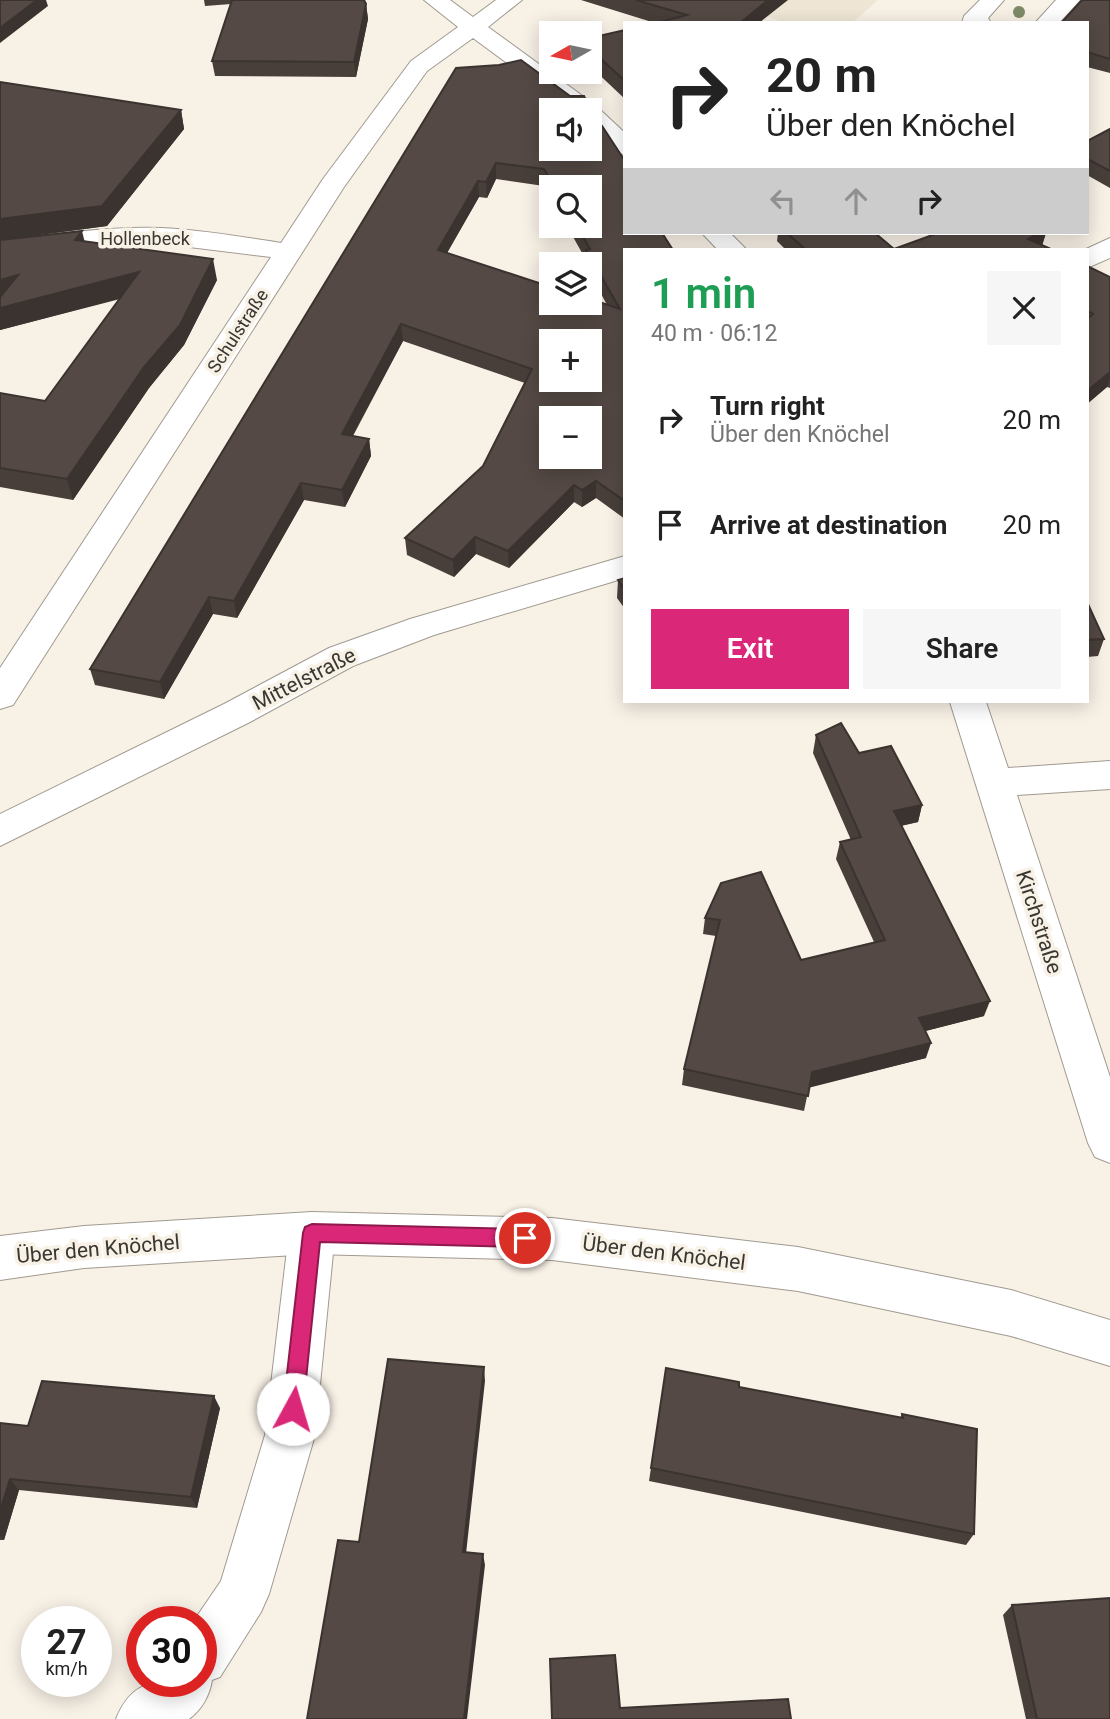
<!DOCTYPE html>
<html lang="en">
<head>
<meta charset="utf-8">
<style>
  body { margin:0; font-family:Roboto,sans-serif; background:#f6f6f6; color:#222; height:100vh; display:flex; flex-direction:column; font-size:26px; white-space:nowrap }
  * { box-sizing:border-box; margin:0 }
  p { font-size:23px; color:#767676 }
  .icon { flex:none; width:38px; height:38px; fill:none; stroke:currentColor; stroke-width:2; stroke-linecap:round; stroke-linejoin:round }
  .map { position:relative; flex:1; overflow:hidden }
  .side { position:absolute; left:623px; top:248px; width:466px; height:455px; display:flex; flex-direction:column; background:#fff; border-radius:0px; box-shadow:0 4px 18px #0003 }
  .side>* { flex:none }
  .banner { position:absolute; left:623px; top:21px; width:466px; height:214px; border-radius:0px; box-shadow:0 4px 18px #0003; background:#fff; color:#222; overflow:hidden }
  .needle { width:46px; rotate:261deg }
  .controls { position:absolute; left:539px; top:21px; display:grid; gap:14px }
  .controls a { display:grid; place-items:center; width:63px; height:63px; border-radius:0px; background:#fff; box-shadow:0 4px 18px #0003; font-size:35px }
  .speed { position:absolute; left:21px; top:1606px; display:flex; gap:14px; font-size:35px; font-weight:700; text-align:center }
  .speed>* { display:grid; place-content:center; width:91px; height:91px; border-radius:50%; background:#fff; box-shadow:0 4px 18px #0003; line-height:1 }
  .speed small { font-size:18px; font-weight:400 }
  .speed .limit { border:10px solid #d22; background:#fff; color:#111 }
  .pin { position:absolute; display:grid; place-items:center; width:60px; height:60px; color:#fff; margin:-30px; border:4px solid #fff; border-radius:50%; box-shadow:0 2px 7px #0007 }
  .me { position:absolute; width:77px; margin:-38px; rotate:6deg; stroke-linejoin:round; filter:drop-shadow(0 0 5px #0008) }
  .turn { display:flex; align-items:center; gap:24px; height:147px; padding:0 28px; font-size:32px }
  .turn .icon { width:91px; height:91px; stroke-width:2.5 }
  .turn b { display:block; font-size:49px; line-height:60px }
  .lanes { display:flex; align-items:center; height:66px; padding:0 28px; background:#0003; justify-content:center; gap:35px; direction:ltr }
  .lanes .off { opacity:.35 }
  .round { display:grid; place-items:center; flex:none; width:74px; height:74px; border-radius:0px; background:#f6f6f6 }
  .summary { display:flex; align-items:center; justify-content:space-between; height:119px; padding:0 28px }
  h1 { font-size:42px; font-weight:600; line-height:52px; color:#1e9e55 }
  .primary-button { display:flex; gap:14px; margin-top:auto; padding:14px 28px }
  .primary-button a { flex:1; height:80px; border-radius:0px; background:#db2777; color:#fff; font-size:28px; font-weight:600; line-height:80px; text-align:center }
  .primary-button a+a { background:#f6f6f6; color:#222 }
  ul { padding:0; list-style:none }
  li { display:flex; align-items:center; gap:21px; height:105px; padding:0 28px }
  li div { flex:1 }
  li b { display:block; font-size:26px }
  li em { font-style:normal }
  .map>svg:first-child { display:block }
</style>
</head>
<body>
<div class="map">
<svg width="1110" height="1719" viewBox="0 0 1110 1719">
  <rect width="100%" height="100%" fill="#f8f1e6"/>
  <path fill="#efe6d5" d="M739,0H878L852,23H786L733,5Z"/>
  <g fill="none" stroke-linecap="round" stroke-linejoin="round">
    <g stroke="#a09a90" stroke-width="2">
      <path id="minor" d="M424,0H450L473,17L496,0H522L488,27L595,105L625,133V155L616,152L590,127V110H571L473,38L427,71L344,187L13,705L0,709V668L271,257L181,246L127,244L0,258V242C54,234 108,226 162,228C202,230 242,237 281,243L323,179L411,61L458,27Z
        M980,0H1004L988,18L991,23H962L964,16Z
        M1056,0H1080L1059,23H1035Z
        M702,233H730L747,250H718Z
        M1110,238V258L1087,268V250H1084Z
        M625,556V578L434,635L353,666L250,722L0,846V814L224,704L329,648L410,619Z
        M950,702H986L1008,768L1110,761V789L1017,795L1110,1077V1163L1095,1157L1088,1143Z
        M312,1212L328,1218L335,1233L315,1435L269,1594L261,1612L220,1677L212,1680C210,1694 202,1710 189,1719H116C134,1675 160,1682 201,1682V1622H193L221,1581L265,1435L289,1233L296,1218Z"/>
    </g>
    <g stroke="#a09a90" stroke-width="2">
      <path id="major" d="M312,1212L552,1218L798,1247L1011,1290L1110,1320V1366L1011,1336L798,1291L552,1260L312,1254L84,1268L0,1280V1236L84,1226Z"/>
    </g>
    <use href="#minor" fill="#fff" fill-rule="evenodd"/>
    <use href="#major" fill="#fff" fill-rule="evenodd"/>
  </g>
  <circle fill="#7e8a68" cx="1019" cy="12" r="6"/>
  <path fill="#483f3a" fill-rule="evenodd" d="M204,0H364L366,4L368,19L356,77L215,76L212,61L231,4L205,6Z
    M581,0H788L655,23Z
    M1110,0V73L1087,67V23Z
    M625,30V99L590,66V38Z
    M521,60L570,96H584L588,110H551V149H590V114L602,126L625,161V233H663L673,250H625V519L596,498L582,507L574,502L509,568L476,554L454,577L407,555L405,538L483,466L525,383L403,341L353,436L369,439L371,456L345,507L304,500L237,618L213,614L164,699L95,685L90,669L456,68L499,65ZM496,179L544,186L551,198V187H590V226H567L586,260V264H590V273L607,305L590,299V303H551V287L447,253L479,197L487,198ZM551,341H590V380H551ZM551,418H590V457H551Z
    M0,82L181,110L184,129L107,226L10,239L84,241L217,280L184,345L149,388L73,500L0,487V393L45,401L120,299L0,330Z
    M1110,129V188L1087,175V141Z
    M778,233H875L894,249L938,233H1046L1042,245L1053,250H786L777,241Z
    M1087,266L1110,277V388L1107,387L1087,404Z
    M625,578V609L617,598L618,580Z
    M1087,602L1104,639L1098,656L1087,657Z
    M816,735L859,753L922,805L918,822L901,826L984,1016L925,1031L926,1058L809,1087L804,1111L682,1085L684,1069L716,936L703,934L705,918L721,883L801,960L874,942L836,859L840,842L851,840L813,753Z
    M666,1368L739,1387L900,1418L902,1414L974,1534L966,1545L649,1481Z
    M220,1408L197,1508L19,1490L4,1540H0V1423L28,1426Z
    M1012,1605L1110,1719H1026L1003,1615Z"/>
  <path fill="#3b3330" d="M37,0H46L48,6L0,43V28Z
    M768,0H788L759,23H739Z
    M366,4L368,19L356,77L354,62Z
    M181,110L184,129L107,226L0,240V219Z
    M496,163V179L487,198L486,182Z
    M478,181L479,197L439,267L438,250Z
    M82,231L87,251L75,240Z
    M1040,233H1046L1042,246L1028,239Z
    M213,259L217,280L184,345L149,388L73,500L67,479Z
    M139,272L144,292L0,330V308Z
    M18,275L0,302V280Z
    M401,324L403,341L344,451L342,434Z
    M1110,372V379L1107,387L1087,404V391Z
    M369,439L371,456L345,507L342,490Z
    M596,481V498L582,507V490Z
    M301,483L304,500L237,618L234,601Z
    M574,485V502L509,568L508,551Z
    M475,537L476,554L454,577L453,560Z
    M209,597L213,614L164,699L160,682Z
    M922,805L918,822L890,828L894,811Z
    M990,1001L984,1016L914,1034L919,1018Z
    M931,1043L926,1058L808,1088L812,1072Z
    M484,1367L485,1381L465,1563L463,1552Z
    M214,1396L220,1408L197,1508L191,1497Z
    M10,1479L19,1490L4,1540L0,1536V1511Z
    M483,1554L485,1565L467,1719H464Z"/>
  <path fill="#544944" stroke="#3b3330" stroke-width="2" fill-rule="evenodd" d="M0,0H37L0,28Z
    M232,0H364L366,4L354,62L212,61Z
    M636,0H768L740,23H656L687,15Z
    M1082,0H1110V59L1087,52V23H1061Z
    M625,30V81L590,49V38Z
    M521,60L570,96H584L588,110H551V149H590V114L602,126L625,161V233H662L673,250H625V501L596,481L582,490L574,485L508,551L475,537L453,560L405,538L483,466L532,369L401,324L342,434L369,439L342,490L301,483L234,601L209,597L160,682L90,669L456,68L499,65ZM496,163L544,169L554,187H590V226H577L590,249L586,250L620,309L590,299V303H551V287L438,250L478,181L486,182ZM551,341H590V380H551ZM551,418H590V457H551Z
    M0,82L181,110L102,206L0,219Z
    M1110,129V171L1087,159V141Z
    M82,231L75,240L213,259L180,325L144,367L67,479L0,468V393L45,401L139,272L0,308V297L18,275L0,280V240Z
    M787,233H875L894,249L938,233H1040L1028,239L1053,250H806Z
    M1087,266L1110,277V372L1087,391V319L1093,314L1087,311Z
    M625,578V590L618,580Z
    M1087,602L1104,639L1087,640Z
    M841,723L859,753L891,746L922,805L894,811L990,1001L919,1018L931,1043L812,1072L808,1096L684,1069L720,920L705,918L721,883L761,872L801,960L885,940L840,842L861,837L816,735Z
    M388,1359L484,1367L463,1552L483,1554L464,1719H307L338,1540L359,1542Z
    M666,1368L739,1382V1387L903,1418L902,1414L977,1429L974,1534L651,1468Z
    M42,1381L214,1396L191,1497L10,1479L0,1511V1423L28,1426Z
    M1110,1598V1719H1037L1012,1605Z
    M615,1655L620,1708L788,1699L791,1719H552L550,1659Z"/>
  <path fill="#db2777" stroke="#8e194d" stroke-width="2" d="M312,1224L525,1229L532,1232L535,1238L532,1244L525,1247L320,1242L303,1409L300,1416L293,1419L286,1416L283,1409L303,1233L305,1227Z"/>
  <g text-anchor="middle" stroke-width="7" stroke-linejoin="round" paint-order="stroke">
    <g font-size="18" fill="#3a3733" stroke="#f8f1e6">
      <text x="145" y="245">Hollenbeck</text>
      <text transform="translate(238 331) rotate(-57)" y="6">Schulstraße</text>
    </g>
    <g font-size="21" fill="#3a3733" stroke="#f8f1e6">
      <text transform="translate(304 679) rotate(-27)" y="7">Mittelstraße</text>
      <text transform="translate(1039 922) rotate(72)" y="7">Kirchstraße</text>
      <text transform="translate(98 1249) rotate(-5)" y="7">Über den Knöchel</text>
      <text transform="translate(664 1253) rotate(7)" y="7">Über den Knöchel</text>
    </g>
  </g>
</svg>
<div class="controls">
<a><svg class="needle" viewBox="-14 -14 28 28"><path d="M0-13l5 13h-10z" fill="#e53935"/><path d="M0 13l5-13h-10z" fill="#767676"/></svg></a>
<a><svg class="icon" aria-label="sound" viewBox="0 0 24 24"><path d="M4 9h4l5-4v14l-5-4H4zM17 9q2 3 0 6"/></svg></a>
<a><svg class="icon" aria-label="search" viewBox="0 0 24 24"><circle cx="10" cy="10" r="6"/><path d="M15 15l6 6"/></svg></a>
<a><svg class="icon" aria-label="layers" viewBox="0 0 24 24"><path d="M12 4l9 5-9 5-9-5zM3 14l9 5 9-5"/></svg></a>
<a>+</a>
<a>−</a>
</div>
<div class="speed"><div>27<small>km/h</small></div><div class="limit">30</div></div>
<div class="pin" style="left:525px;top:1238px;background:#d93025"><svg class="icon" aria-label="arrive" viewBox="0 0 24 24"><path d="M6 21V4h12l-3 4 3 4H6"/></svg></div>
<svg class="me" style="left:293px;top:1409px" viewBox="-20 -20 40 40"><circle r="19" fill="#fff"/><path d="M0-13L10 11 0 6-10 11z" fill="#db2777"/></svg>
<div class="banner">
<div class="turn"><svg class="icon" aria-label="right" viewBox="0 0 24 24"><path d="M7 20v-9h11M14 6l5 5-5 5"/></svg><div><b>20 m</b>Über den Knöchel</div></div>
<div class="lanes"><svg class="icon off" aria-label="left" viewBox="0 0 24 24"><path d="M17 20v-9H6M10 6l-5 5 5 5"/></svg><svg class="icon off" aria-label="ahead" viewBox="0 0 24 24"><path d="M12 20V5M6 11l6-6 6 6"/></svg><svg class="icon" aria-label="right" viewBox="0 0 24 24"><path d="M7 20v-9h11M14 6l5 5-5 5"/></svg></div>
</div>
<section class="side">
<div class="summary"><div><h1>1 min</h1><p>40 m · 06:12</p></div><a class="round"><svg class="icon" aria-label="close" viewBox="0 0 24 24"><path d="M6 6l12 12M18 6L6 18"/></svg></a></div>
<ul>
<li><svg class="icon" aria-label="right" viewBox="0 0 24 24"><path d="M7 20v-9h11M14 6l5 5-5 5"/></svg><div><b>Turn right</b><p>Über den Knöchel</p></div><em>20 m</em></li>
<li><svg class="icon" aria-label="arrive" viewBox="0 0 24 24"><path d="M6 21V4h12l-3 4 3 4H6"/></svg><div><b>Arrive at destination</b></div><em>20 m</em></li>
</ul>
<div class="primary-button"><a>Exit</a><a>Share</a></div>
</section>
</div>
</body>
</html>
